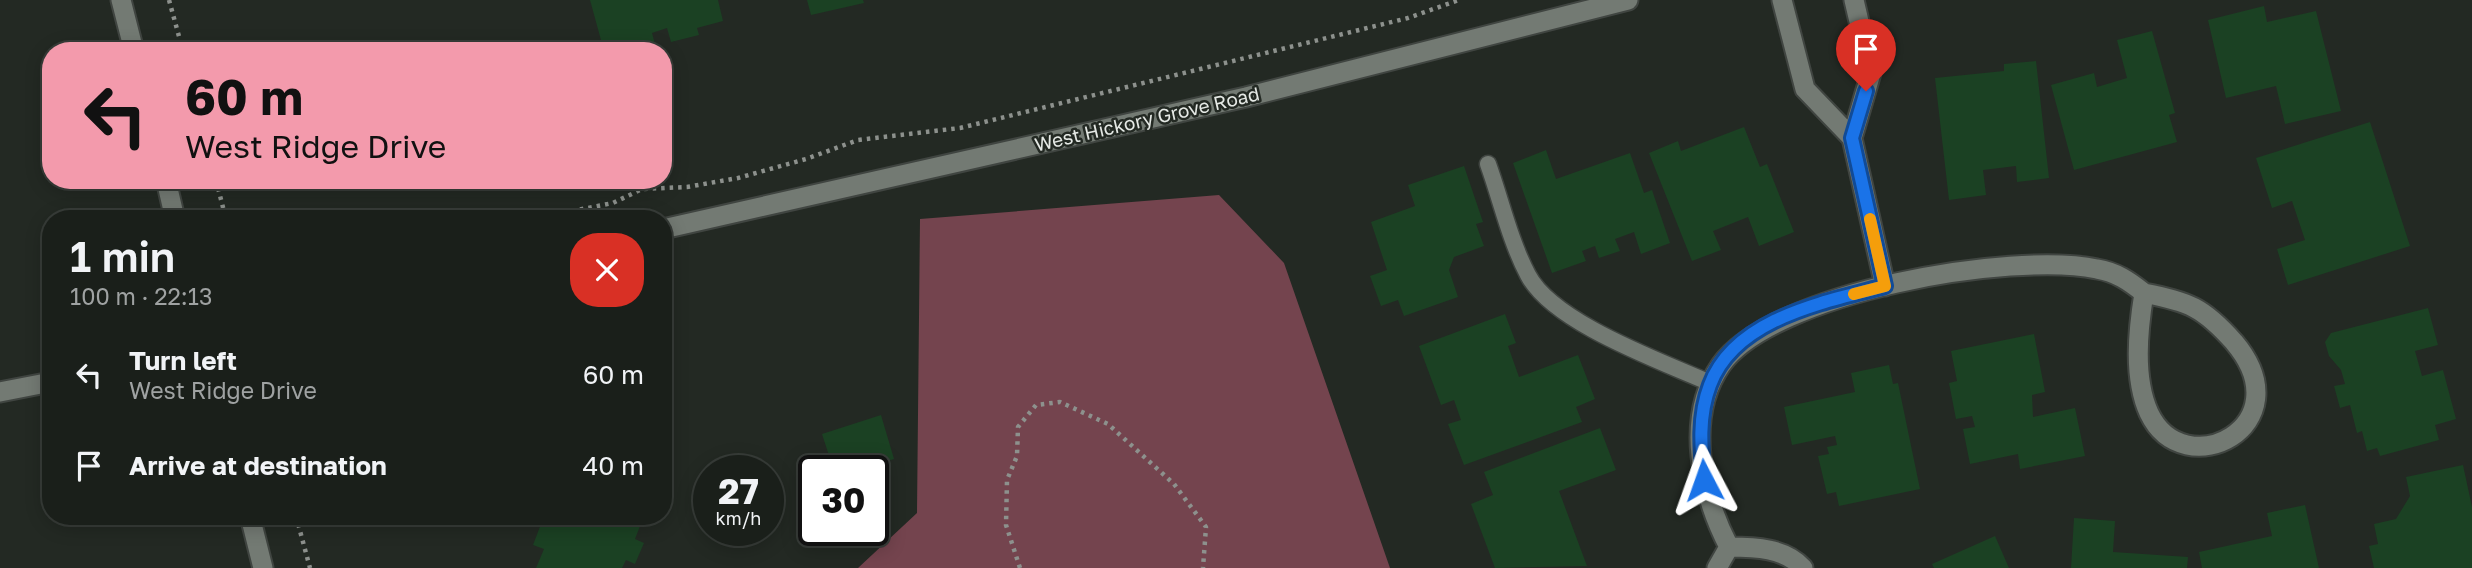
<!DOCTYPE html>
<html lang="en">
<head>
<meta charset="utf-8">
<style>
  body { margin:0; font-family:"Golos Text",sans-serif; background:#272c27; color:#f1f3f6; height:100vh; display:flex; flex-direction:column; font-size:26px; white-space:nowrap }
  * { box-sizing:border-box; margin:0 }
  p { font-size:23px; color:#9fa2a2 }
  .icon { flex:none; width:38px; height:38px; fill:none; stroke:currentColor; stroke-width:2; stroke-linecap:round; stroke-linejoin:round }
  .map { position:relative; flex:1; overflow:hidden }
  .sheet { position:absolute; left:42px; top:210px; width:630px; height:315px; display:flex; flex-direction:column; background:#1a1f1a; border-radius:28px; box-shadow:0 4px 18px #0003,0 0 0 2px #383d39 }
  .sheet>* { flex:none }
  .top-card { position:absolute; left:42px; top:42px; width:630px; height:147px; border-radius:28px; box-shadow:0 4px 18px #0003,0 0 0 2px #383d39; background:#f39aac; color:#111; overflow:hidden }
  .speed { position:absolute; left:693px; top:455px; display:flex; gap:14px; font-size:35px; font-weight:700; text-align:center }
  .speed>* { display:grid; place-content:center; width:91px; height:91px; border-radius:50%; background:#1a1f1a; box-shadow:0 4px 18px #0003,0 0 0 2px #383d39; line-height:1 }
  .speed small { font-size:18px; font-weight:400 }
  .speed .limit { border:4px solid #111; border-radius:10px; background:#fff; color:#111 }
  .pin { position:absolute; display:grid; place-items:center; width:60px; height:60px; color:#fff; margin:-72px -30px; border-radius:50% 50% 50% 0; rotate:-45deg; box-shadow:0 0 7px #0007 }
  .pin .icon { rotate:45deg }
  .me { position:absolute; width:77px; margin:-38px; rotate:356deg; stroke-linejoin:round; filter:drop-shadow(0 0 5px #0008) }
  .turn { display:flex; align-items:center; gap:24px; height:147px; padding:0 28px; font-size:32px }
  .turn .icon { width:91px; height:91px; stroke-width:2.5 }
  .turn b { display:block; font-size:49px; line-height:60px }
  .round { display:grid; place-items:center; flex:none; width:74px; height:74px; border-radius:28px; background:#272c27 }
  .summary { display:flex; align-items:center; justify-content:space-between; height:119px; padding:0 28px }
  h1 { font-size:42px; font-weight:600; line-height:52px }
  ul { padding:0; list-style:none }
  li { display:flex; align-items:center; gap:21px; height:91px; padding:0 28px }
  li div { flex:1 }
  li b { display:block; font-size:26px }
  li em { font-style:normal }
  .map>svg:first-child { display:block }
</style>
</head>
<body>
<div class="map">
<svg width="2472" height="568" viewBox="0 0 2472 568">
  <rect width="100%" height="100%" fill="#232923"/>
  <path fill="#74444e" d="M1219,195L1284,263L1390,568H858L917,513L920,219Z"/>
  <path fill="#1b4123" d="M590,0H718L723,21L697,28L699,35L671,42L667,28L652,33L656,48L648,51H604Z
    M807,0H863L864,3L811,15Z
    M2264,6L2267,22L2316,11L2341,111L2285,124L2276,86L2226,98L2208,20Z
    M2152,31L2175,113L2169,115L2177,142L2074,170L2051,85L2094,73L2097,87L2127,78L2117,40Z
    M2036,61L2049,178L2017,182L2016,166L1983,170L1986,195L1949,200L1935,78L2004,71V64Z
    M2370,122L2410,246L2288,285L2277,249L2305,240L2292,201L2272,208L2256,158Z
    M1744,127L1760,167L1767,164L1794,232L1759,246L1748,217L1713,231L1721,250L1692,261L1649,153L1678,141L1681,151Z
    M1546,150L1556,179L1630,153L1644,193L1652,190L1670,243L1641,254L1634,232L1615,239L1620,251L1599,258L1595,246L1582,251L1586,261L1552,273L1513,163Z
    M1464,166L1483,222L1476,224L1484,246L1454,257L1449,270L1458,297L1404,316L1398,300L1381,306L1370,276L1387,270L1371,222L1415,206L1408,185Z
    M2428,308L2438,345L2415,351L2422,376L2443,370L2456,419L2435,425L2439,440L2380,456L2377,448L2367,451L2362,431L2357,433L2350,405L2340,408L2334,386L2345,384L2341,370L2329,356L2325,342L2331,333Z
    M1505,314L1516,343L1508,346L1519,377L1578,355L1595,399L1576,407L1582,422L1464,465L1448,424L1461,420L1454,400L1441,405L1419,346Z
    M2034,334L2045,392L2032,395L2033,417L2075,408L2085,456L2020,469L2018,454L1970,464L1963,429L1975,427L1972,416L1956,419L1949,383L1957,381L1951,351Z
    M1889,365L1893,384L1898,383L1920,489L1839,506L1836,492L1827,494L1818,456L1829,454L1827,447L1837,445L1835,436L1792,445L1784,407L1855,392L1851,373Z
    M881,415L894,459L853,471H834L822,434Z
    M1600,428L1616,470L1559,491L1587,566L1495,568L1471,504L1493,495L1484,472Z
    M2463,465L2472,507V568H2374L2369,546L2378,544L2374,524L2396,519L2410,496L2406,477Z
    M2305,505L2319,568H2202L2199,552L2272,536L2267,513Z
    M544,516H644L635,539L644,543L635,564L626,560L622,568H536L544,549L533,545Z
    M2074,518L2115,521L2113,552L2188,557L2187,568H2071Z
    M1995,536L2009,568H1934L1932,564Z"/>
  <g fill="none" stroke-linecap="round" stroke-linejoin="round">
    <g stroke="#404541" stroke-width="19">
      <path id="service" d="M1488,164C1501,200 1510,241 1528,275C1553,323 1661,361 1710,383"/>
    </g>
    <g stroke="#404541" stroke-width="23">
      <path id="minor" d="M1782,0L1805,89L1852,138
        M1854,0L1871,73L1852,138L1885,286
        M2144,293C2189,302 2203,307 2234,342C2305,426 2184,487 2149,413C2133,378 2138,330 2144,293Z
        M0,392L51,382
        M1729,547C1702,495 1684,418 1721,365C1773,292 2013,251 2097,269C2116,272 2129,281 2144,293
        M1717,568L1729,547C1755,547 1785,548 1803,568"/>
    </g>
    <g stroke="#404541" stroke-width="23">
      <path id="tertiary" d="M121,0L134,51
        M166,180L175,219
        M663,229L1246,97L1628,0
        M250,516L263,568"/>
    </g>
    <path stroke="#8d918d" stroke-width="4.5" stroke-dasharray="3.5 5" stroke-linecap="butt" d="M169,0L183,51
      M216,180L226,219
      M496,219L534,212L562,213L613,203L642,189L687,187L738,178L806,159L858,140L960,128L1408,18L1459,0
      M296,516L310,568
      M1020,568L1006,525L1007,480L1017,456L1018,427L1036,405L1060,402L1108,424L1174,484L1206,527L1203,568"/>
    <use href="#service" stroke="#737a73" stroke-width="16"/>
    <use href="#minor" stroke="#737a73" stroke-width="19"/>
    <use href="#tertiary" stroke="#737a73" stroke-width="19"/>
  </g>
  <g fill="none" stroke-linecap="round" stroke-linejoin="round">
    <g stroke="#114b97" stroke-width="18">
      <path id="route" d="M1704,480C1701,448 1698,416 1710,385C1735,318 1825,302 1885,286L1852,138L1866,91"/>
    </g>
    <use href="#route" stroke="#1a73e8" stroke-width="12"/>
    <path stroke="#f59e0b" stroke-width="12" d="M1854,294L1885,286L1870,219"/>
  </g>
  <g text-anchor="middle" stroke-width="5" stroke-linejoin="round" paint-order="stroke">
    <g font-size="19" fill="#e5e9e5" stroke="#232923">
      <text transform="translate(1147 119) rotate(-13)" y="7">West Hickory Grove Road</text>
    </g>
  </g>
</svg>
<div class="speed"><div>27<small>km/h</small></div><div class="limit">30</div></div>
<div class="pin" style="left:1866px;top:91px;background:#d93025"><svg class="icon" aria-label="arrive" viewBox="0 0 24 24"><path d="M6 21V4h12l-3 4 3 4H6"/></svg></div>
<svg class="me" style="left:1704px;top:480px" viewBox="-20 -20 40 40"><path d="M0-17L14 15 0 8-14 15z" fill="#1a73e8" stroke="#fff" stroke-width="4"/></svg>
<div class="top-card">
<div class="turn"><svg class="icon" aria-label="left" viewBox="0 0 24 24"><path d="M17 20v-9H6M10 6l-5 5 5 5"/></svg><div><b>60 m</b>West Ridge Drive</div></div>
</div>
<section class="sheet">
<div class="summary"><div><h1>1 min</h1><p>100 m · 22:13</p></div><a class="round" style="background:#d93025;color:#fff"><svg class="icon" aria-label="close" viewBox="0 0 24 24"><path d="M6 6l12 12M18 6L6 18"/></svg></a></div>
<ul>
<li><svg class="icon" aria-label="left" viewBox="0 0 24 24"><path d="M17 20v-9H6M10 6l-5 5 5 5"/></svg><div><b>Turn left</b><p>West Ridge Drive</p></div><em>60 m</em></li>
<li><svg class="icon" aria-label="arrive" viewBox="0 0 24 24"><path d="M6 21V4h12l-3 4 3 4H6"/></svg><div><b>Arrive at destination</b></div><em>40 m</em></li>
</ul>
</section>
</div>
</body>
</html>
